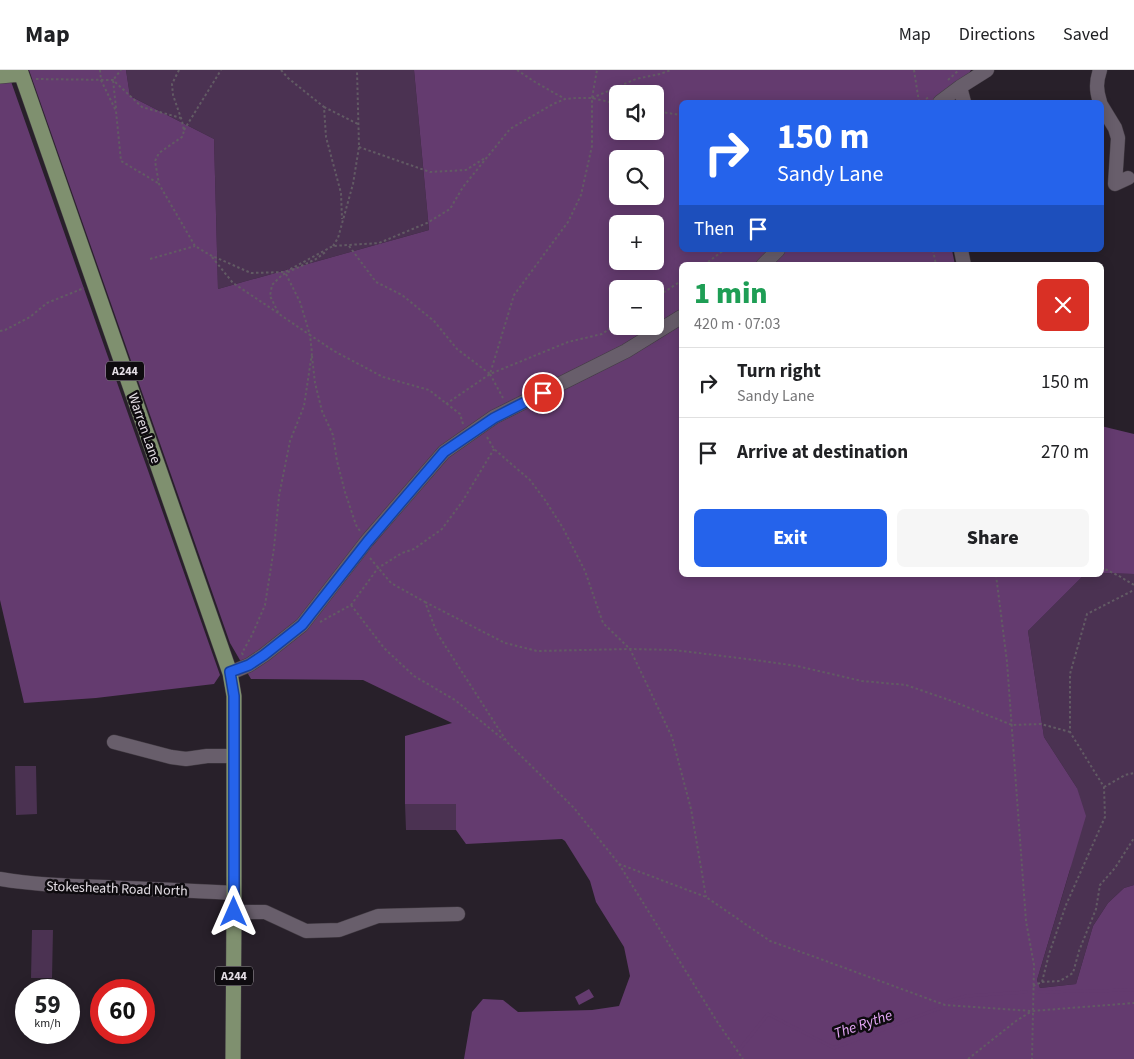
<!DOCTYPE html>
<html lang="en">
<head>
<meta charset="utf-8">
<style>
  body { margin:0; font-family:"Source Sans 3",sans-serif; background:#f6f6f6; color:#202124; height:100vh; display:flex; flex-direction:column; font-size:19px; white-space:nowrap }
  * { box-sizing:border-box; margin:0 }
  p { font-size:16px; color:#757577 }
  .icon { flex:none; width:28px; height:28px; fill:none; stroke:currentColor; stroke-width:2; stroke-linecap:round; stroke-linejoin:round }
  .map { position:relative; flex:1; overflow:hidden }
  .drawer { position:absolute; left:679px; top:192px; width:425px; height:315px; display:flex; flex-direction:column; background:#fff; border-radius:8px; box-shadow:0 2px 12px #0003 }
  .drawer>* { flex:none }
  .guide { position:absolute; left:679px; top:30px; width:425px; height:152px; border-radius:8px; box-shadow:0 2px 12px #0003; background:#2563eb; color:#fff; overflow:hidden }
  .fabs { position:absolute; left:609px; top:15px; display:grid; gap:10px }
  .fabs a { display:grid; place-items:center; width:55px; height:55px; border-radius:8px; background:#fff; box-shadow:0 2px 12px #0003; font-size:25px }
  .speed { position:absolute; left:15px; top:909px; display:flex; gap:10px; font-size:25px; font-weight:700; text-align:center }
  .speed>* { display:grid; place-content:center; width:65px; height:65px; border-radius:50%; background:#fff; box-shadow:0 2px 12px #0003; line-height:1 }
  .speed small { font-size:12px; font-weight:400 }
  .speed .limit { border:8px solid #d22; background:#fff; color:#111 }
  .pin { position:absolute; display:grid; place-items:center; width:42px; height:42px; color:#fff; margin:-21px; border:2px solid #fff; border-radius:50%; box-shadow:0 1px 5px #0007 }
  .me { position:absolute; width:55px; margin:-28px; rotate:0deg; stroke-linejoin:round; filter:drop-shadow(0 0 4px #0008) }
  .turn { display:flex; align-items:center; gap:18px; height:105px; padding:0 15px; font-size:22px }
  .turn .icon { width:65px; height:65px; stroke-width:2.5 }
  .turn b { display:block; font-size:35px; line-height:42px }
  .then { display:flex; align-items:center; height:48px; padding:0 15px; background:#0003; gap:10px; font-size:19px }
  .round { display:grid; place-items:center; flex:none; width:52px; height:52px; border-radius:8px; background:#f6f6f6 }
  .summary { display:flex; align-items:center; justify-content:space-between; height:85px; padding:0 15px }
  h1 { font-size:30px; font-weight:800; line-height:38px; color:#1e9e55 }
  .action { display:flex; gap:10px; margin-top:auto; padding:10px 15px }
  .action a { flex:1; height:58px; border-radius:8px; background:#2563eb; color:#fff; font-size:20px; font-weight:800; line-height:58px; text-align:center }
  .action a+a { background:#f6f6f6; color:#202124 }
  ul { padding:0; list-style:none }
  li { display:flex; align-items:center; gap:15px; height:70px; padding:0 15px; border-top:1px solid #e0e0e0 }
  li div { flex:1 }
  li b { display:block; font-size:19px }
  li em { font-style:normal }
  header { display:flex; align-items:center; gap:30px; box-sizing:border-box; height:70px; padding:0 25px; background:#fff; border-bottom:1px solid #e0e0e0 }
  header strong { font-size:24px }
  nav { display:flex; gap:28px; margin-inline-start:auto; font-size:18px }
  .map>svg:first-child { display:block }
</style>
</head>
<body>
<header>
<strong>Map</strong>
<nav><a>Map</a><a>Directions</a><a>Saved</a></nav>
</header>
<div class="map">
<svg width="1134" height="989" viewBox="0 0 1134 989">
  <rect width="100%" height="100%" fill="#28202a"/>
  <path fill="#4b3252" d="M126,0H414L429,160L218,219L214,69L130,26Z
    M1101,503L1134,504V815L1124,818L1108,833L1093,856L1076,914L1040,918L1037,910L1070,800L1077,718L1044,667L1028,561L1084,505H1101Z
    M15,696H36L37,744L16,745Z
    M405,734H456V760H406Z
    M32,860H53L52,908H31Z"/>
  <path fill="#643b6f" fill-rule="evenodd" d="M0,0H7L220,605L214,614L96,628L24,633L0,530Z
    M29,0H126L130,26L214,69L218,219L429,160L414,0H971L951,32H681V180H952L955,195H681V505H1084L1028,561L1044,667L1077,718L1086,746L1037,910L1040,918L1076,914L1093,856L1108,833L1124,818L1134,815V989H464L472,942L483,929L503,930L518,942L592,940L619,936L630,906L624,877L596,832L590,811L565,771L562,769L466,774L456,760V734H405V666L452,653L363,610L251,609L230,573ZM618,24H655V61H618ZM618,89H655V126H618ZM618,154H655V191H618ZM618,219H655V256H618Z
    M1101,356L1134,364V504L1101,503Z
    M589,919L594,927L579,935L575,927Z"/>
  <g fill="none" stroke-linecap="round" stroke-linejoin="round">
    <path stroke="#643b6f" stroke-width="3" d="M1039,922L1134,920
      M948,931L966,926L1026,922
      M732,989L768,944L834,978L940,938"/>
    <g stroke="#433c44" stroke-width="15">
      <path id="minor" d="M1100,0C1096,12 1096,20 1100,32
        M960,17L964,32
        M940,32L960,17L987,0
        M1101,35L1115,58L1118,68L1115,114L1128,108
        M961,180L964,195
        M763,195L778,180
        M230,603L249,595L264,585L302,555L367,471L444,382L494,347L626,281L681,247
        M114,672L171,687L186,689L207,686H234
        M0,809C41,816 82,816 123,818C160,819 197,821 234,823
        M234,842H265L306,861L339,860L378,846L458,844"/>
    </g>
    <g stroke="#433c44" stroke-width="16">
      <path id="major" d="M20,0L230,603L234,626V842L233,989
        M0,6L21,4"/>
    </g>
    <path stroke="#625b64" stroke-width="2" stroke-dasharray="2.5 2.5" stroke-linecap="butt" d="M100,0L101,10L116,41L121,91L158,113
      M179,0L172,14L173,25L182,51L184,61L182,67L159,83L155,91L159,114L195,176L210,185L251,203L285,202L333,176L379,173L427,153L450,139L463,117L510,59L553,34L565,29L576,28H592L618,34
      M281,0L288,8L324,37L326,67L341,123L342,149
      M517,0L535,12L565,29
      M914,0L919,32
      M36,9L113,10L142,37L181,48
      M948,10L959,0
      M592,28L636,9L660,4L671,0
      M922,32L930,26
      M324,37L358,54
      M116,38L113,10L121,0
      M655,41L681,45
      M184,60L221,0
      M359,77L430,102L466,100L485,88
      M333,176L338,168L353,114L359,77L357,0
      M349,176L376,212L402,225L434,251L457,279L490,304L568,272L602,264L618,253
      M933,180L936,195
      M212,187L233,213L278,243
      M150,189L195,176
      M704,195L724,180
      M286,204L300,232L310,265L334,281L383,307L429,320L460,344L463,354
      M655,228L681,211
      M0,261L5,260L30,247L47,233L84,218
      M312,286L315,313L322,341L333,365L337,391L345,422L356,455L360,461
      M490,304L503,328
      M446,334L490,304L514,225L568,152L581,125L592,76V28L597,0
      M487,367L494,379L530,410L545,430L563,458L585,501L603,553L630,579L672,667L691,739L706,827
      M370,488L391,513L425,532L437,563L507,672L574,738L619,794L718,953L743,989
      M1101,497L1119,506L1134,515
      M996,505L1007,592L1026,851L1034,895L1032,989
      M425,532L505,573L537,581L630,579L674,580L755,590L797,596L862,611L906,615L952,631L1012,655L1041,654L1070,662
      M351,535L384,578L414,606L455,630L504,670
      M320,552L351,535L378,498L402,483L414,479L442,459L462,432L494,379
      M243,585L242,583L252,565L265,535L274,478L279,426L290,371L304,336L312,283L310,265L279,244L270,226L272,215L282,205L316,189L327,181
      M1104,717L1125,705L1134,703
      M619,794L706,827L770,871L815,887L945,935L1032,941L1134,933
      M1042,912L1060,911L1073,903L1079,881L1096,839L1100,815L1115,798L1134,768
      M1033,916L1042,912L1049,884L1066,835L1105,747L1104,717L1070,662V604L1087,544L1134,520
      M968,989L1016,951L1032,941"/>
    <use href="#minor" stroke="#685e6b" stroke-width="14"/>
    <use href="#major" stroke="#7f906f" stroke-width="15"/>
  </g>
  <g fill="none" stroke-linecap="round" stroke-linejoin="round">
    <g stroke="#184099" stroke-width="12">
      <path id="route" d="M234,842V626L230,602L249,595L264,585L302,555L368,471L444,382L494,348L543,323"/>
    </g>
    <use href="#route" stroke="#2563eb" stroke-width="9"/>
  </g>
  <g text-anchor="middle" stroke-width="5" stroke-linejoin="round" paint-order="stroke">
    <g fill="#0e0b0f" stroke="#a39ea4" stroke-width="1">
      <rect x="106" y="291.5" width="38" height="19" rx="4"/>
      <rect x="215" y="896.5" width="38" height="19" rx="4"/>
    </g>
    <g font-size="12" font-weight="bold" fill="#e3dde4">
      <text x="125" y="305">A244</text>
      <text x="234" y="910">A244</text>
    </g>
    <g font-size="14" fill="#e3dde4" stroke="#0e0b0f">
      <text transform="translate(145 358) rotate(71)" y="5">Warren Lane</text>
      <text transform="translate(117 818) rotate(2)" y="5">Stokesheath Road North</text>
    </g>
    <g font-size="15" font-style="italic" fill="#e6a8f7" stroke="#0e0b0f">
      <text transform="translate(863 954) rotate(-19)" y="5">The Rythe</text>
    </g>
  </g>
</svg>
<div class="fabs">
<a><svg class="icon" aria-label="sound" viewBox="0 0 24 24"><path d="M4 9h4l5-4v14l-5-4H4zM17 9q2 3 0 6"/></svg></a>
<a><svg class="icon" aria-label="search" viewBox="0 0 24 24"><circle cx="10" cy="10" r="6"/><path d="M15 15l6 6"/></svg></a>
<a>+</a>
<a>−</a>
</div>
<div class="speed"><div>59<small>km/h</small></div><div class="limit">60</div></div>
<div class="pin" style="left:543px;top:323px;background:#d93025"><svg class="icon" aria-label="arrive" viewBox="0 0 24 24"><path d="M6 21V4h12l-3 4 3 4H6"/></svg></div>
<svg class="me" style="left:234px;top:842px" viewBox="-20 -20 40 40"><path d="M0-17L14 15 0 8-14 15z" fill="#2563eb" stroke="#fff" stroke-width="4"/></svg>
<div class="guide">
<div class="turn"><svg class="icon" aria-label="right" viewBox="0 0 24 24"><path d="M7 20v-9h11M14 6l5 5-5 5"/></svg><div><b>150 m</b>Sandy Lane</div></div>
<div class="then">Then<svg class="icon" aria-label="arrive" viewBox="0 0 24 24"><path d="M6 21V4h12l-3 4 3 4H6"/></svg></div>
</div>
<section class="drawer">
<div class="summary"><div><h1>1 min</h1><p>420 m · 07:03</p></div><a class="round" style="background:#d93025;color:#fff"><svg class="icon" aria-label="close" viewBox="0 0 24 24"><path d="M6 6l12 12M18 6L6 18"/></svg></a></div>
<ul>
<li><svg class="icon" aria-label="right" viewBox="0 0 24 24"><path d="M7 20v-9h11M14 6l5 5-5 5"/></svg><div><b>Turn right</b><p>Sandy Lane</p></div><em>150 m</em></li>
<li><svg class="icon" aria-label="arrive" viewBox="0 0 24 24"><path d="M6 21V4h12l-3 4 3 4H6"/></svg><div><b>Arrive at destination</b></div><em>270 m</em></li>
</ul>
<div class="action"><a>Exit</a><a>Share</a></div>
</section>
</div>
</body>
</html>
